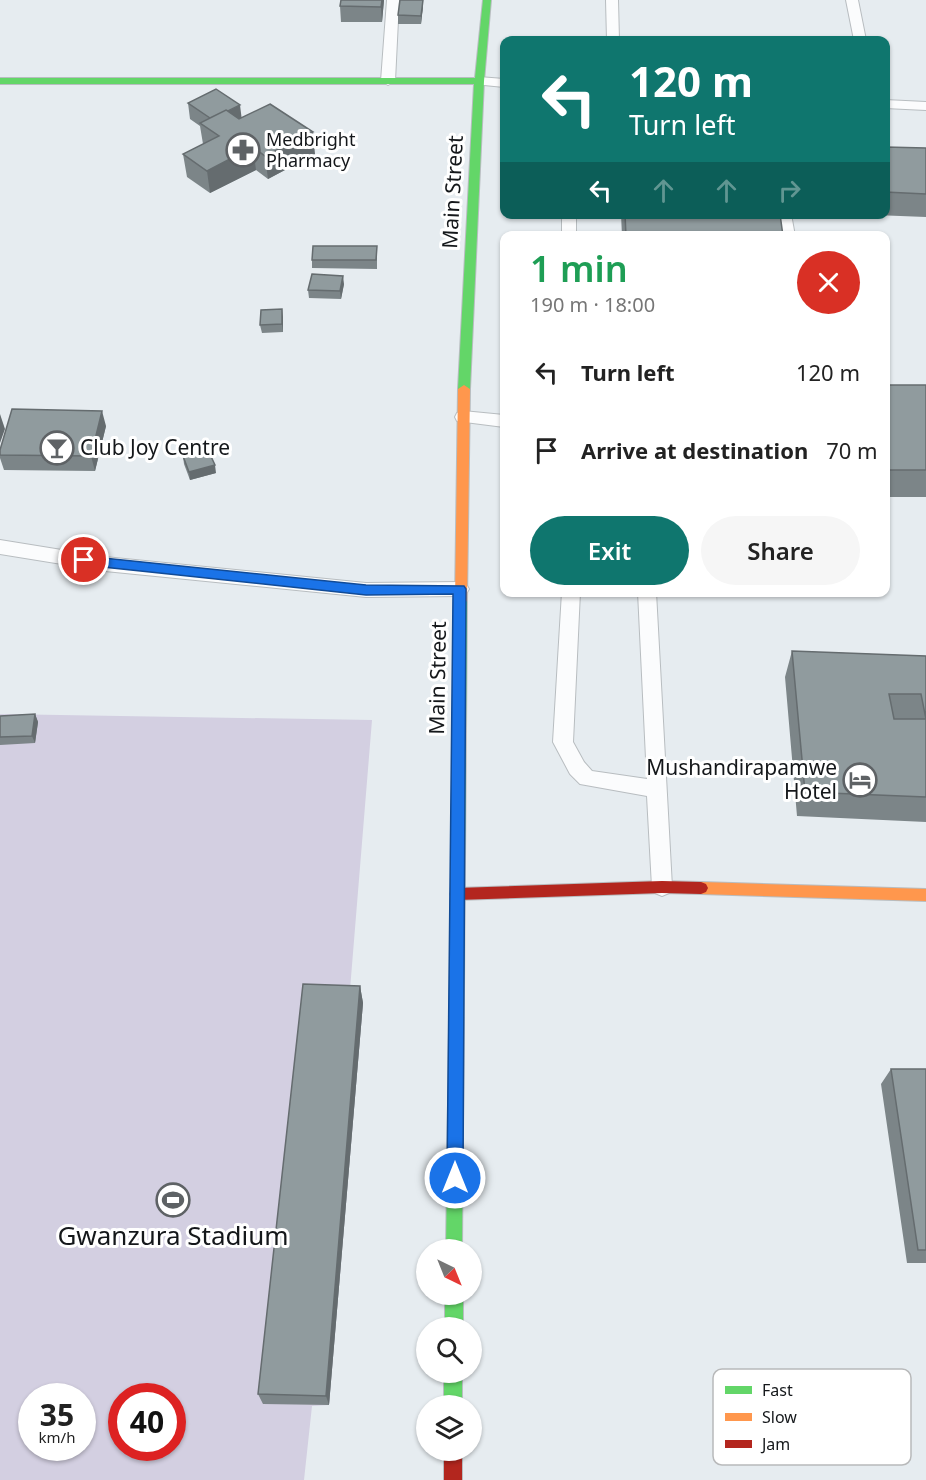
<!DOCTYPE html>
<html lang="en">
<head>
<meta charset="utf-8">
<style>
  body { margin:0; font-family:"Noto Sans",sans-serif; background:#f6f6f6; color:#222; height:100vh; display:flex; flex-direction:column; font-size:22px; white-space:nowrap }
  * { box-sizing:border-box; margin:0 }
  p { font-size:20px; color:#767676 }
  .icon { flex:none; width:33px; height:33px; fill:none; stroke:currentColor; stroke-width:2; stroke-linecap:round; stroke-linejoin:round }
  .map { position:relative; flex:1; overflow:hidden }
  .drawer { position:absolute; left:500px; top:231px; width:390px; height:366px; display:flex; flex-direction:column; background:#fff; border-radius:12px; box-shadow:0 2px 4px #0004 }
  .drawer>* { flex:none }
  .top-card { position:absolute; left:500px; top:36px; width:390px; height:183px; border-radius:12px; box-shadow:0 2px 4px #0004; background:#0f766e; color:#fff; overflow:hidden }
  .needle { width:39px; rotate:137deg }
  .buttons { position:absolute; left:416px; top:1239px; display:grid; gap:12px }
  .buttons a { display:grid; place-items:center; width:66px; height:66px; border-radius:50%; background:#fff; box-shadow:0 2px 4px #0004; font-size:30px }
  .speed { position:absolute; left:18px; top:1383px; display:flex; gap:12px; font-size:30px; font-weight:700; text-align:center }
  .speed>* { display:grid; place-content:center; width:78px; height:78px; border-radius:50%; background:#fff; box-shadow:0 2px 4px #0004; line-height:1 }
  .speed small { font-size:15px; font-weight:400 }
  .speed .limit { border:9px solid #d22; background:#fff; color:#111 }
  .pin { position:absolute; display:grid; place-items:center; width:51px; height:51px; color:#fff; margin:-26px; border:3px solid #fff; border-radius:50%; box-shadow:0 2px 6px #0007 }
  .me { position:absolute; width:66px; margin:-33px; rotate:0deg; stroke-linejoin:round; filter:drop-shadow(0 0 4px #0008) }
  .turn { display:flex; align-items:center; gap:21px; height:126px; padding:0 30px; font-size:27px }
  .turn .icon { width:78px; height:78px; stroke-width:2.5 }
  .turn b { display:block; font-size:42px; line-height:51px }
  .lanes { display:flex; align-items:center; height:57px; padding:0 30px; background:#0003; justify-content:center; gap:30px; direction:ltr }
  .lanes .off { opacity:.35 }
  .round { display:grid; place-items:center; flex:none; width:63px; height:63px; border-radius:32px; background:#f6f6f6 }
  .head { display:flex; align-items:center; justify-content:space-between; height:102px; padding:0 30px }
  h1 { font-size:36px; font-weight:600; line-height:45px; color:#1e9e55 }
  .action { display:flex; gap:12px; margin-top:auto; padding:12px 30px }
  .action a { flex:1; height:69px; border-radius:36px; background:#0f766e; color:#fff; font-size:24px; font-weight:600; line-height:69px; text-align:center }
  .action a+a { background:#f6f6f6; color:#222 }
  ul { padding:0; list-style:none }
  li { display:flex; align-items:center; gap:18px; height:78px; padding:0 30px }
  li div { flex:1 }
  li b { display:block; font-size:22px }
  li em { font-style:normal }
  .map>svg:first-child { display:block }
</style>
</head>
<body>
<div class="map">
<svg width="926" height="1480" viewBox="0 0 926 1480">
  <rect width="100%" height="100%" fill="#e6ecf0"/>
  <path fill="#d3cfe1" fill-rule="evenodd" d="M0,714L372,720L349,1002L363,1003L329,1405L312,1406L304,1480H0ZM32,1396H82V1448H32ZM122,1396H172V1448H122Z"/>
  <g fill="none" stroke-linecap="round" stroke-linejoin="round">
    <g stroke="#b8bdc0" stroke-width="2">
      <path id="lane" d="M387,0H399L395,81L388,85L381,81Z
        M606,0H618L619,40H607Z
        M846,0H858L866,40H854Z
        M479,77L504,79V87L474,84L472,81L474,78Z
        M885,100L926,102V110L885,108Z
        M562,214H576V236H562Z
        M777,214H791L795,236H781Z
        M463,411L504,415V427L457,421L455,417L457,413Z
        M0,540L105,557L366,583L460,582L466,584L469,589L466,594L460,596L366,597L105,571L0,554Z
        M562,592H580L573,742L584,762L592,771L647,779L638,592H656L672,887L669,893L662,896L655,893L652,887L647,796L580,784L570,774L553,742Z"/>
    </g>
    <g stroke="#b8bdc0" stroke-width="2">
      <path id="fast" d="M483,0H491L484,81L470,389L464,393L458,389L474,84H0V78H475Z
        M461,596L467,601L462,1250H446L455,601Z
        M445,1294H463V1328H445Z
        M444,1372H462V1406H444Z"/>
    </g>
    <g stroke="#b8bdc0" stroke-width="2">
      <path id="slow" d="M464,385L470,389L467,601L461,606L455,601L458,389Z
        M701,882L926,889V901L701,894L696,892L694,888L696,884Z"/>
    </g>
    <g stroke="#b8bdc0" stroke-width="2">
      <path id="jam" d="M662,881L701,882L706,884L708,888L706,892L701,894L662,893L457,900L452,899L450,894L452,889L457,888Z
        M444,1450H462V1480H444Z"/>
    </g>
    <use href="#lane" fill="#fbfcfd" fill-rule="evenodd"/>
    <use href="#fast" fill="#63d668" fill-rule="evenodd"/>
    <use href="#slow" fill="#ff974d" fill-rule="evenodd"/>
    <use href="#jam" fill="#b3261e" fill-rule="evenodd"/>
  </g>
  <path fill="#7c8588" d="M384,0L382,22H341L340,6Z
    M423,6L421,24H398V15Z
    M188,103L242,118L315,154L268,179L256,170L210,193L187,177L183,154L203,144L200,126L190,119Z
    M885,147L926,148V217L849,214H885Z
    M621,214H780L783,236H622Z
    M377,255V269L312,268V260Z
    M344,284L341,299L309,298L308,290Z
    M283,317V332L262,333L260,325Z
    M885,385H926V497H885Z
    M106,426L95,471L4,470L0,458V450Z
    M183,456L216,473L190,480L184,464Z
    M792,651L926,656V822L797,816L785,677Z
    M35,714L38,722L35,743L0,745V716Z
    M360,986L363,1003L329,1405L263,1404L258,1394Z
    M891,1069H926V1263H907L881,1084Z"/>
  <path fill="#656c6f" d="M382,0H384L382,22L381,7Z
    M423,0V6L421,24V16Z
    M240,105L242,121L212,119Z
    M313,132L315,154L268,179L265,156Z
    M253,147L256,170L210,193L207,171Z
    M343,276L344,284L341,299L340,291Z
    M282,309L283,317V332L282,324Z
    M102,411L106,426L95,471L91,456Z
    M0,414L5,429L0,443Z
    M215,465L216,473L190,480L189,472Z
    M35,714L38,722L35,743L32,736Z
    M360,986L363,1003L329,1405L326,1396Z"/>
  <path fill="#909b9e" stroke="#656c6f" stroke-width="1.5" fill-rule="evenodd" d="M341,0H382L381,7L340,6Z
    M400,0H423L421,16L398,15Z
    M216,89L240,105L228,111L226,110L210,118L188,103Z
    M270,104L313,132L265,156L253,147L207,171L183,154L219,136L200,123L226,110L239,119Z
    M885,147L926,148V194L885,192Z
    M625,214H780L783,236H626Z
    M313,246H377L376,260H312Z
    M312,274L343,276L340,291L308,290Z
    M282,309V324L260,325L261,310Z
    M885,385H926V470H885Z
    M12,409L102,411L91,456L0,455V450Z
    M208,450L215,465L189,472L183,456Z
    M792,651L926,656V797L805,792ZM889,694H921L926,719H894Z
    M35,714L32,736L0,737V716Z
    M303,984L360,986L326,1396L258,1394Z
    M891,1069H926V1250H918Z"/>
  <path fill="#1a73e8" stroke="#114b97" stroke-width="1.5" d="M84,556L366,585L464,586L466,589L463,1178L461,1184L455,1187L449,1184L447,1178L453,594L366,595L84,565L78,560Z"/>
  <defs>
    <g id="pharmacy-ring" transform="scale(1.725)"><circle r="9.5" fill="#fff" stroke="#5e6265" stroke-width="1.5"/><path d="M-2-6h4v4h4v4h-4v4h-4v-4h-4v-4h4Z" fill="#5e6265"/></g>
    <g id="bar-ring" transform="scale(1.725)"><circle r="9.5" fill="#fff" stroke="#5e6265" stroke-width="1.5"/><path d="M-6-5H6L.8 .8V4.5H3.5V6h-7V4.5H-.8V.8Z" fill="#5e6265"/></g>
    <g id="hotel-ring" transform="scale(1.725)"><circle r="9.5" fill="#fff" stroke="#5e6265" stroke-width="1.5"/><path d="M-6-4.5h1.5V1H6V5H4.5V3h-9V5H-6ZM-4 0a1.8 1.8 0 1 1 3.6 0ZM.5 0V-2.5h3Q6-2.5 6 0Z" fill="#5e6265"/></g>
    <g id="stadium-ring" transform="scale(1.725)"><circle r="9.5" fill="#fff" stroke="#5e6265" stroke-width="1.5"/><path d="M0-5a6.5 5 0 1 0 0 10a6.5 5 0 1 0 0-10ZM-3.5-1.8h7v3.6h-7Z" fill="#5e6265"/></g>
  </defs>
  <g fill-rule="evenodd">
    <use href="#pharmacy-ring" x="243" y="150"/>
    <use href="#bar-ring" x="57" y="448"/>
    <use href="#hotel-ring" x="860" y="780"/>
    <use href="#stadium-ring" x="173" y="1200"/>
  </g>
  <g text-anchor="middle" stroke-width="6" stroke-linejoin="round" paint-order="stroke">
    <g font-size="18" fill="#14171a" stroke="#fff" text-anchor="start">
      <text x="266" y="146">Medbright<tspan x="266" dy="21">Pharmacy</tspan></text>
    </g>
    <g font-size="21" fill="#14171a" stroke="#fff">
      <text transform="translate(453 192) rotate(-87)" y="7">Main Street</text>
      <text transform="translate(438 678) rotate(-89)" y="7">Main Street</text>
    </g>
    <g font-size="21" fill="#14171a" stroke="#fff" text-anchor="start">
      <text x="80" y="455">Club Joy Centre</text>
      <text x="837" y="775" text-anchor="end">Mushandirapamwe<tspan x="837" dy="24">Hotel</tspan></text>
    </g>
    <g font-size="26" fill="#14171a" stroke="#fff">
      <text x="173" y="1245">Gwanzura Stadium</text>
    </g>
  </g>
  <rect x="713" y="1369" width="198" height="96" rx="9" fill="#fff" stroke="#b8b9ba" stroke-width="1.5"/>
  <rect x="725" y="1386" width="27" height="8" fill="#63d668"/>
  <rect x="725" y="1413" width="27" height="8" fill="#ff974d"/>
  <rect x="725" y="1440" width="27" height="8" fill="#b3261e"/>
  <g font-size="16" fill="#14171a">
    <text x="762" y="1396">Fast</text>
    <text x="762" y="1423">Slow</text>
    <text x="762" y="1450">Jam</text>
  </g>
</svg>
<div class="buttons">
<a><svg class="needle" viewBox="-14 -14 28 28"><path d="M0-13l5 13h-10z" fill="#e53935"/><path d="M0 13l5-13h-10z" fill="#767676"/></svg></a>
<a><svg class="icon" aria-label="search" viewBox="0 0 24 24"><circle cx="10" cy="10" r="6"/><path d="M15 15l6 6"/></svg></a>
<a><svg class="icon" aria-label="layers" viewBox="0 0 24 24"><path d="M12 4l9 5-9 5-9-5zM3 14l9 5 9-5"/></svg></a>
</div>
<div class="speed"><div>35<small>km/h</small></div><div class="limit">40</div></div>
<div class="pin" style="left:84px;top:560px;background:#d93025"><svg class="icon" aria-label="arrive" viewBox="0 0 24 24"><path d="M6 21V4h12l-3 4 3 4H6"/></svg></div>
<svg class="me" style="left:455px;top:1178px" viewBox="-20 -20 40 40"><circle r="17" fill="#1a73e8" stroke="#fff" stroke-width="3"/><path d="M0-11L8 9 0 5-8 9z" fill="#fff"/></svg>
<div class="top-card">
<div class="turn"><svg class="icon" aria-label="left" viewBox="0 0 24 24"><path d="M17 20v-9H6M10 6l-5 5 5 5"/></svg><div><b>120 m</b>Turn left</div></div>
<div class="lanes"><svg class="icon" aria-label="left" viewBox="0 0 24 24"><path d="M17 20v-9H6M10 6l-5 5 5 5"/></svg><svg class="icon off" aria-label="ahead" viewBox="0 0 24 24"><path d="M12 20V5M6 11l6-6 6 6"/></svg><svg class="icon off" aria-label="ahead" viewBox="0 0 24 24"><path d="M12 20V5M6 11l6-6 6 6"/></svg><svg class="icon off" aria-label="right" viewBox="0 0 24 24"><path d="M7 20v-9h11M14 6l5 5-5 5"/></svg></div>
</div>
<section class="drawer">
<div class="head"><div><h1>1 min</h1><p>190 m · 18:00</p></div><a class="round" style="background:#d93025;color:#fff"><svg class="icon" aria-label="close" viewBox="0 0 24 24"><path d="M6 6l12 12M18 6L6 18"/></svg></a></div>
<ul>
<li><svg class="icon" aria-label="left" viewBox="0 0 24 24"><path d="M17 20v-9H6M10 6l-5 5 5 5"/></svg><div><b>Turn left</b></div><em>120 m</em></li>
<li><svg class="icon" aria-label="arrive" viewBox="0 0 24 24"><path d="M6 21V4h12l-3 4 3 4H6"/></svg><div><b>Arrive at destination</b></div><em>70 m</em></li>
</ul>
<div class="action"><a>Exit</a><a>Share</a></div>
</section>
</div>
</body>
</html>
